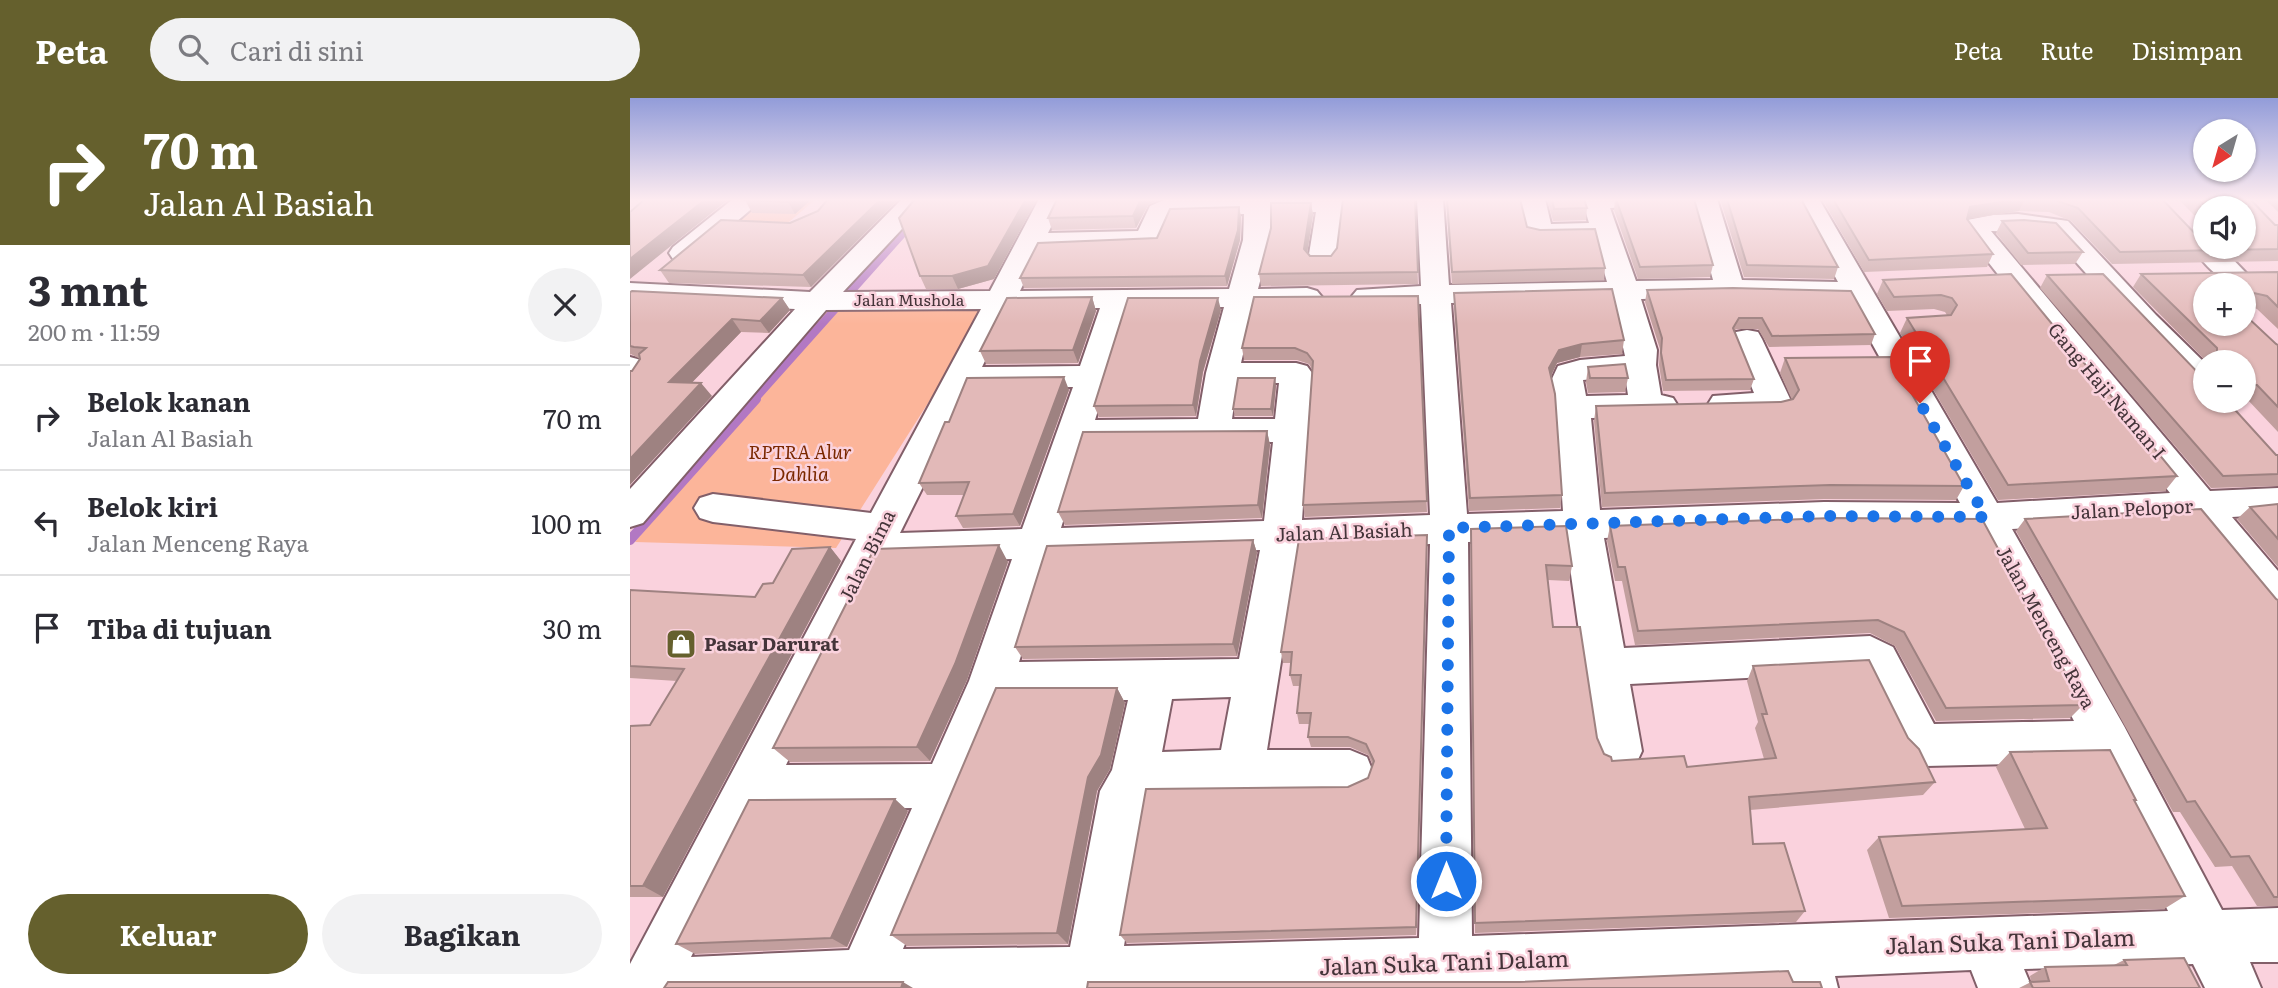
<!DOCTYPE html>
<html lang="id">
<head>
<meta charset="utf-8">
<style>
  body { margin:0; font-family:Literata,serif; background:#f2f2f3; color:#2b2b33; height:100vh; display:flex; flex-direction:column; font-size:26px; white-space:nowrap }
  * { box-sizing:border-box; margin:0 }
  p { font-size:23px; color:#7c7c81 }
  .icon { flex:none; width:38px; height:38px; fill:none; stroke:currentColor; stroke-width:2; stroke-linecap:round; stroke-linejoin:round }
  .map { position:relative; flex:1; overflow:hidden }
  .sheet { display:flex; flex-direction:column; background:#fff; width:630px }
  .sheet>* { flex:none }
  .guide { background:#65602d; color:#fff; overflow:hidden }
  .needle { width:46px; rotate:217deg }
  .buttons { position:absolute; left:1563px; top:21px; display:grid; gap:14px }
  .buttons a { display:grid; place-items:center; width:63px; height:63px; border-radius:50%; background:#fff; box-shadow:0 2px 5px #0004; font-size:35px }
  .pin { position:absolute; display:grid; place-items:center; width:60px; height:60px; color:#fff; margin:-72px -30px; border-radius:50% 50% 50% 0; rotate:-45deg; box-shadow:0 0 7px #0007 }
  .pin .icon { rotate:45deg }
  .me { position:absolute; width:77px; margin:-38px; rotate:0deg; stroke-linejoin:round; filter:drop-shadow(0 0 5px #0008) }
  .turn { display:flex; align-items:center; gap:24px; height:147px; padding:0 28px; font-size:32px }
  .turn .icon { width:91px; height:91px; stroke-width:2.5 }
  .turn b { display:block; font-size:49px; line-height:60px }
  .round { display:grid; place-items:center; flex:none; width:74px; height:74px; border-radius:37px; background:#f2f2f3 }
  .head { display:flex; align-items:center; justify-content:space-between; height:119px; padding:0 28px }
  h1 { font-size:42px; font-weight:700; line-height:52px }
  .button { display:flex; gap:14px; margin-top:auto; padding:14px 28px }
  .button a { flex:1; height:80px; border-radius:42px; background:#65602d; color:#fff; font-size:28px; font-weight:700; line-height:80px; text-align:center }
  .button a+a { background:#f2f2f3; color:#2b2b33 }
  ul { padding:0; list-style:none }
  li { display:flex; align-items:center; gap:21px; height:105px; padding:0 28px; border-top:2px solid #e1e1e2 }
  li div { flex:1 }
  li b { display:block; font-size:26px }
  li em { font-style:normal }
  header { display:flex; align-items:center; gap:42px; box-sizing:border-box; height:98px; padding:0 35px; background:#65602d; color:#fff }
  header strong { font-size:33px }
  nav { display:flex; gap:38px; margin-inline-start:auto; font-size:24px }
  .search { width:490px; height:63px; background:#f2f2f3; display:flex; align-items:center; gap:18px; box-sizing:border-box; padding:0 24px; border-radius:38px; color:#7c7c81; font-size:26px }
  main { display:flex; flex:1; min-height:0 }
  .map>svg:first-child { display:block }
</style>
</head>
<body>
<header>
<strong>Peta</strong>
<div class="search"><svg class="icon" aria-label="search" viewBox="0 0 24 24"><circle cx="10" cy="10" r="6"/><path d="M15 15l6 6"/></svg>Cari di sini</div>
<nav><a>Peta</a><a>Rute</a><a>Disimpan</a></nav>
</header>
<main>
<section class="sheet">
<div class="guide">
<div class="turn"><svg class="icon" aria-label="right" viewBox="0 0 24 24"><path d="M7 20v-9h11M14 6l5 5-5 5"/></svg><div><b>70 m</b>Jalan Al Basiah</div></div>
</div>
<div class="head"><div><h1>3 mnt</h1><p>200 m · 11:59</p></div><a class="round"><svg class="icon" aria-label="close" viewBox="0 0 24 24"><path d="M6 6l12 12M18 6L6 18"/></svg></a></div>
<ul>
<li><svg class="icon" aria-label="right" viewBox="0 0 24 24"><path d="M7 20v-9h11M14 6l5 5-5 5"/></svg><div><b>Belok kanan</b><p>Jalan Al Basiah</p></div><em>70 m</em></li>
<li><svg class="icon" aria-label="left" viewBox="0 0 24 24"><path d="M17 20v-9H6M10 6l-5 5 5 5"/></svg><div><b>Belok kiri</b><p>Jalan Menceng Raya</p></div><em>100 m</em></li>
<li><svg class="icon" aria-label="arrive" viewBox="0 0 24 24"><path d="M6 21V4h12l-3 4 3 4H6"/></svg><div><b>Tiba di tujuan</b></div><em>30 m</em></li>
</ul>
<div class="button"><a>Keluar</a><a>Bagikan</a></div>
</section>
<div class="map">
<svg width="1648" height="890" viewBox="0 0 1648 890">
  <rect width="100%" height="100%" fill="#fad2dd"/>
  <path fill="#fcb59a" d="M127,101H186L153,129L97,125Z
    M204,205L359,209L206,450L5,444Z"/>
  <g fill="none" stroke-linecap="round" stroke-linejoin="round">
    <path stroke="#b278c3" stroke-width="8" d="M124,302L282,125"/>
    <path stroke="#b278c3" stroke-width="10" d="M0,442L126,301"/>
    <g stroke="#825f69" stroke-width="4">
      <path id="minor" d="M103,101H133L63,161L53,163L43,161L39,155L43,149Z
        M272,101H300L213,194L360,193L409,101H435L418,135L508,133L520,108L534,102L714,101L706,162L702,168L692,170L682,168L678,162L686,114L640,115L641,142L628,191L677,190L687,193L692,199L687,205L624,208L611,265H666L677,268L682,275L672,422L800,417L791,206L737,207L727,204L722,198L727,192L791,188L787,101H813L819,187L977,184L964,140L909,142L899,140L896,134L889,101H915L921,126L959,125L952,101H1044L1040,106L980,110L1006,183L1083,182L1061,101H1087L1112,182L1208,184L1163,101H1189L1367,405L1540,395L1333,132L1337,122L1363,117L1388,116L1438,123L1526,217L1575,265V293L1564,290L1504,229L1420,135L1361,133L1580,393L1648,390V416L1602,419L1648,473V517L1634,512L1561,421L1382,431L1494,628L1592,812L1648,810V864H1620L1631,890H1575L1563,866L1394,871L1402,890H1348L1341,872L1205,878L1208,890H1154L1151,880L887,890H0V866L226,441L83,424L70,420L64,410L70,400L83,396L241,415L351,211L196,212L13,425L0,429V391L165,211L0,203V185L180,194ZM614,116L613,142L599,191L390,193L410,152L519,149L529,147L541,118ZM1100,199L1218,202L1330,405L1194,404L970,412L961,320L1031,319L1043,316L1048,308L1043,300L1031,297L1026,267L1027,252L1011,201ZM982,201L995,258L950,262L928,268L920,285L926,309L933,413L837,416L821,205ZM500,209H594L576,275L568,321L465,322ZM381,210H470L450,268L352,269ZM995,278L998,297L956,298L953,282ZM607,285H649L645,321H602ZM443,289L392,431L270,435L342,290ZM643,344L634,423L431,430L457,345ZM1194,432L1344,433L1444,623L1304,626L1263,549L1240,538L994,550L974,440ZM936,441L966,653L973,668L989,674L1005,668L1012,653L1000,586L1232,574L1270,653L1280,662L1296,668L1465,664L1538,813L842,838L838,444ZM800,446L789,840L494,848L517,702L520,698L610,695L720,696L737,689L743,674L737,659L720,652H637L669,450ZM630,452L609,561L389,564L422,459ZM382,461L339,583L302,666L156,667L255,465ZM601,599L591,652L532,654L542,601ZM375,602H498L482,672L470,693L440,849L273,851ZM282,710L219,852L61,859L134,712Z
        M1575,141V149H1591L1618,177L1614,183C1592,189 1574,166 1562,149L1566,143Z
        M1117,232L1128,234L1132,241L1162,305L1157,313C1135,319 1105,320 1083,314L1078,306L1083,298L1124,295L1102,241L1106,234Z
        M0,259L11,262L19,272L11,284L0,287Z"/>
    </g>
    <use href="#minor" fill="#fff" fill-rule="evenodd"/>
  </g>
  <path fill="#c29f9e" d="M182,101L165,116L122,115L115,102Z
    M198,101H269L181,189L39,185L30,172L160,125L188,113Z
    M285,101H407L364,181L328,191H296L290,178Z
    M427,101H529L518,107L506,130L422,132L418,120Z
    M785,101L788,186L631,188L629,176L681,105L683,117L677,155L680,158H701L707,150Z
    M816,101H890L897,129L975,170L974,182L822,186Z
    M917,101H954L957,110L956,122L923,123Z
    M985,101H1064L1083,167L1080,179L1008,181L984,112Z
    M1090,101H1171L1208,169L1204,181L1114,179Z
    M1192,101H1532L1575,149H1614V110H1575V128L1548,101H1620L1645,127H1648V163L1482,166L1441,123L1419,114L1389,113L1337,121L1363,156L1357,169L1234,174Z
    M1635,101H1648V114Z
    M609,109L611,119L610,142L597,188L394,190L390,180L527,140Z
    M1372,123L1453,154L1445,166L1391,167L1366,135Z
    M1648,174V231L1627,211L1621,209L1616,218L1646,246L1648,247V334L1616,300H1614V264H1577L1503,189L1511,176Z
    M1381,176L1547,378L1535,393L1368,402L1270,235L1277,220L1317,217L1315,214L1304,211L1257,213L1247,196L1253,182Z
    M1417,177L1572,279L1646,357H1648V388L1581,390L1410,190Z
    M1017,192L1245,236L1241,247L1139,249L1128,231H1106L1104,234L1124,281L1120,292L1033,293L1029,267L1030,251L1015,204Z
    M0,194L152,200L160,212L139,235L111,234L61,285L82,298L2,273L10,261L1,256L0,257Z
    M824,195L994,242L992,256L950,259L927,265L921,278L932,397L930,410L839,413L824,209Z
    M788,198L797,414L675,419L673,407L682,271L679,266L667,262H614L612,250Z
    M462,199L466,213L448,265L356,266L350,253Z
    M591,212L573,274L566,318L469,319L464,308Z
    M1155,260L1334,388L1326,402L1194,401L972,409L964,323L966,308L1151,304L1162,302L1150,275Z
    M958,269L998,280L995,294L958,295L956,284Z
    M646,288L643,318H605L603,311Z
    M439,292L390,428L333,430L326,418L334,397H297L289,385L319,324Z
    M637,333L640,347L632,420L435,427L428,414Z
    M1648,406V469L1607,421L1620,409Z
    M1201,420L1453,607L1440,620L1306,623L1265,548L1240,535L1005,547L992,483H985L977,443L980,428Z
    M1395,421L1648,502V808H1627L1602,768L1585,769L1550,714H1543L1386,433Z
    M797,437L786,837L497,845L490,837L718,689L738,680L743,667L738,657L720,649H681L678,639L680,626H669L667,615L670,588H663L660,577L661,565H653L651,554Z
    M623,442L627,455L607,558L393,561L385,549Z
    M841,447L942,468L939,483L918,482L923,529L967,640L974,656L982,663L1057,669L1134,661L1125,630L1128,624L1117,583L1123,568L1278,640L1305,684L1293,697L1120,712L1123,746L1175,813L1166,824L845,835Z
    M200,449L211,463L33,799H0V628L20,627L47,583L0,580V492L125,499L143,485Z
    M378,464L337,582L300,663L160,664L143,650Z
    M487,590L495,605L480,671L467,693L438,846L277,848L261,837Z
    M1380,654L1506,702L1504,703L1555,798L1534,811L1259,820L1237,752L1249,739L1395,731L1366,669Z
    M278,713L217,849L65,856L46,846Z
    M1494,862L1570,890H1389L1401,884L1400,878L1415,869L1484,867Z"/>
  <path fill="#9e8281" d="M76,101H99L0,181V161Z
    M161,101H182L165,116L158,104Z
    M251,101H269L181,189L173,177Z
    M396,101H407L364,181L328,191L322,178Z
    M511,101H529L518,107L506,130L503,118Z
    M1389,101H1395L1389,113L1335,121L1340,109Z
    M681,105L683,117L676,163L674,151Z
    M609,109L611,119L610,142L597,188L595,178Z
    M462,199L466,213L448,265L443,252Z
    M152,200L160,212L139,235L130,223Z
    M588,200L591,212L573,274L566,318L563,307L570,263Z
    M1621,211L1614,221V213Z
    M102,221L111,234L50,297L39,284Z
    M952,246L950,259L927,265L918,284L919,270L929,252Z
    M434,279L439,292L390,428L383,416Z
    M645,280L646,288L643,318L641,311Z
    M71,285L82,298L0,387V361Z
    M637,333L640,347L632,420L628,407Z
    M797,437V449L786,837V829Z
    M623,442L627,455L607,558L603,546Z
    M369,447L378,464L337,582L300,663L287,649Z
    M200,449L211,463L33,799L13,788Z
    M487,590L495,605L480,671L467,693L438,846L427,835L458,679Z
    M265,701L278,713L217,849L201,840Z
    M273,884L283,890H271Z"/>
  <path fill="#e2b9b8" stroke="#9e8281" stroke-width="2" d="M15,101H76L0,161V114Z
    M116,101H161L158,104L115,102Z
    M198,101H251L173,177L30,172L91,122L160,125L188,113Z
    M285,101H396L358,168L322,178H290L269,120Z
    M427,101H511L503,118L418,120Z
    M713,101H785L788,174L629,176L641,130V105H681L674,151L680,158H701L707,150Z
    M817,101H890L897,129L910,132L965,131L975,170L822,174Z
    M922,101H954L957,110L924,111Z
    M986,101H1064L1083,167L1010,169Z
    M1097,101H1171L1208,169L1117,167Z
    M1203,101H1389L1340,109L1337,121L1363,156L1239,162Z
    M1412,101H1532L1572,143L1575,144V149H1614V110H1577L1568,101H1620L1645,127H1648V151L1490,154L1448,110L1425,102Z
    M609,109L608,132L595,178L390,180L408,145L527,140L540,111Z
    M1394,122L1426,125L1453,154L1398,155L1372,123Z
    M1648,174V209L1637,198L1624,195L1621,197V211L1614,213V187H1575V226H1614V216L1646,246L1648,247V309L1627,287H1614V264H1587V250L1511,176Z
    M1381,176L1547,378L1378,387L1277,220L1321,217L1327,207L1322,200L1311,197L1264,199L1253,182Z
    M1473,176L1572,279L1575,280V303H1597L1646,357H1648V376L1593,378L1417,177Z
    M1103,190L1221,193L1245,236L1142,238L1132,220H1109L1103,230L1124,281L1036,282L1031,255L1032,240L1017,192Z
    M982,191L994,242L952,246L929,252L919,270L925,296L932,397L840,400L824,195Z
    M2,193L152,200L130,223L102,221L39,284L71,285L0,361V273H2L10,261L9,256L16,250L4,249L0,248V194Z
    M788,198L797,403L673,407L683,263L677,255L665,250H612L624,199Z
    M462,199L443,252L350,253L377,200Z
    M498,200H588L570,263L563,307L464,308Z
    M1261,259L1334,388L1200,387L975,395L966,308L1151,304L1163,301L1169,292L1155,260Z
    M995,266L998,280H960L958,269Z
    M434,279L383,416L326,418L339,384L289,385L315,324H319L337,280Z
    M608,280H645L641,311H603Z
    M637,333L628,407L428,414L453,334Z
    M1648,406V441L1620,409Z
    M1571,411L1646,501L1648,502V799H1644L1619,758L1601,759L1565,703L1557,704L1395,421Z
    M1201,420L1352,421L1453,607L1316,610L1274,534L1248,522L1008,533L995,469H988L980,428Z
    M936,428L942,468L916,467L923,529H950L967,640L974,656L981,659L982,663L1054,658L1057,669L1146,660L1132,616H1137L1123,568L1239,562L1278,640L1289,651L1305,684L1119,699L1123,746L1154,745L1175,813L845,825L841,431Z
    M797,437L786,829L490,837L516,691L718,689L738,680L744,663L736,646L718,639H678L681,615H667L671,577H660L662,554H651L669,441Z
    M623,442L603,546L385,549L417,448Z
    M369,447L325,566L287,649L143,650L244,451Z
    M200,449L13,788H0V628L20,627L54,571L0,568V492L125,499L133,486L143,485L162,451Z
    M366,590H487L471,657L458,679L427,835L261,837Z
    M1480,652L1506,702H1504L1555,798L1272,808L1249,739L1417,730L1380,654Z
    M265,701L201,840L46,846L119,702Z
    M1554,860L1570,890H1403L1400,884L1419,883L1415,869L1497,867L1494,862Z
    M1158,873L1163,884H1190L1192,890H457L458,884H889Z
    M38,884H273L271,890H34Z"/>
  <linearGradient id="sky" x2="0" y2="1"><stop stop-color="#929cd9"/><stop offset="0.45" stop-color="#fdebf0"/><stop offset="1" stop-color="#fdebf0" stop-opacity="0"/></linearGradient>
  <rect width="1648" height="226" fill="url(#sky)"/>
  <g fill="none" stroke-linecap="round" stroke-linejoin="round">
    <path stroke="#1a73e8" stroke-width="12" stroke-dasharray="0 21.6" d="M816,783L819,430L1194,418L1356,419L1290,305"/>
  </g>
  <defs>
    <g id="shop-square" transform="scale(1.575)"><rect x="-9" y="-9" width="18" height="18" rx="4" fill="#65602d" stroke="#fad2dd"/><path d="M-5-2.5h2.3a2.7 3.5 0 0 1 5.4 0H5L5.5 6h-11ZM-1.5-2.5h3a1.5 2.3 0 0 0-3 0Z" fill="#fff"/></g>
  </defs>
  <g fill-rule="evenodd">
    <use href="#shop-square" x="51" y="546"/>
  </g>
  <g text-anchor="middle" stroke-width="5" stroke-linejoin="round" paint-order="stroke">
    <g font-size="16" fill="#443439" stroke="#fad2dd">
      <text x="279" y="208">Jalan Mushola</text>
    </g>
    <g font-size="19" fill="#443439" stroke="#fad2dd">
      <text transform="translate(1477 293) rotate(50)" y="7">Gang Haji Naman I</text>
      <text transform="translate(1502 411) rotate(-3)" y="7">Jalan Pelopor</text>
      <text transform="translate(714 434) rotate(-2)" y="7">Jalan Al Basiah</text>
      <text transform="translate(237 458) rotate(-63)" y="7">Jalan Bima</text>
      <text transform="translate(1416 529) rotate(61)" y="7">Jalan Menceng Raya</text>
    </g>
    <g font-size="19" font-style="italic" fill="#7b2800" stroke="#fad2dd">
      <text x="170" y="361">RPTRA Alur<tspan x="170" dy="22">Dahlia</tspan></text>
    </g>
    <g font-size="19" font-weight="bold" fill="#443439" stroke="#fad2dd" text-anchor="start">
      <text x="74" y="553">Pasar Darurat</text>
    </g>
    <g font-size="23" fill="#443439" stroke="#fad2dd">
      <text transform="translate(1380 844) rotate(-2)" y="8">Jalan Suka Tani Dalam</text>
      <text transform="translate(814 865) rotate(-2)" y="8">Jalan Suka Tani Dalam</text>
    </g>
  </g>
</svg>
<div class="buttons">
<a><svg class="needle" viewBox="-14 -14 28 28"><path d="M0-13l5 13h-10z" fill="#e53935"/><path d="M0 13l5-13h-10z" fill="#7c7c81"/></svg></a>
<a><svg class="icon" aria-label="sound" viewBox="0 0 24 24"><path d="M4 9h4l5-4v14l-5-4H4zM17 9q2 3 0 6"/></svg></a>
<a>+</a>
<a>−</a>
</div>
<div class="pin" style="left:1290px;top:305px;background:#d93025"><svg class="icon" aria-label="arrive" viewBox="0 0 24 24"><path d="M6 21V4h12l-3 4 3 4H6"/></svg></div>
<svg class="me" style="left:816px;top:783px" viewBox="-20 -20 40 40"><circle r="17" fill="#1a73e8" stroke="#fff" stroke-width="3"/><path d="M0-11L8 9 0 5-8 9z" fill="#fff"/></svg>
</div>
</main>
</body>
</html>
